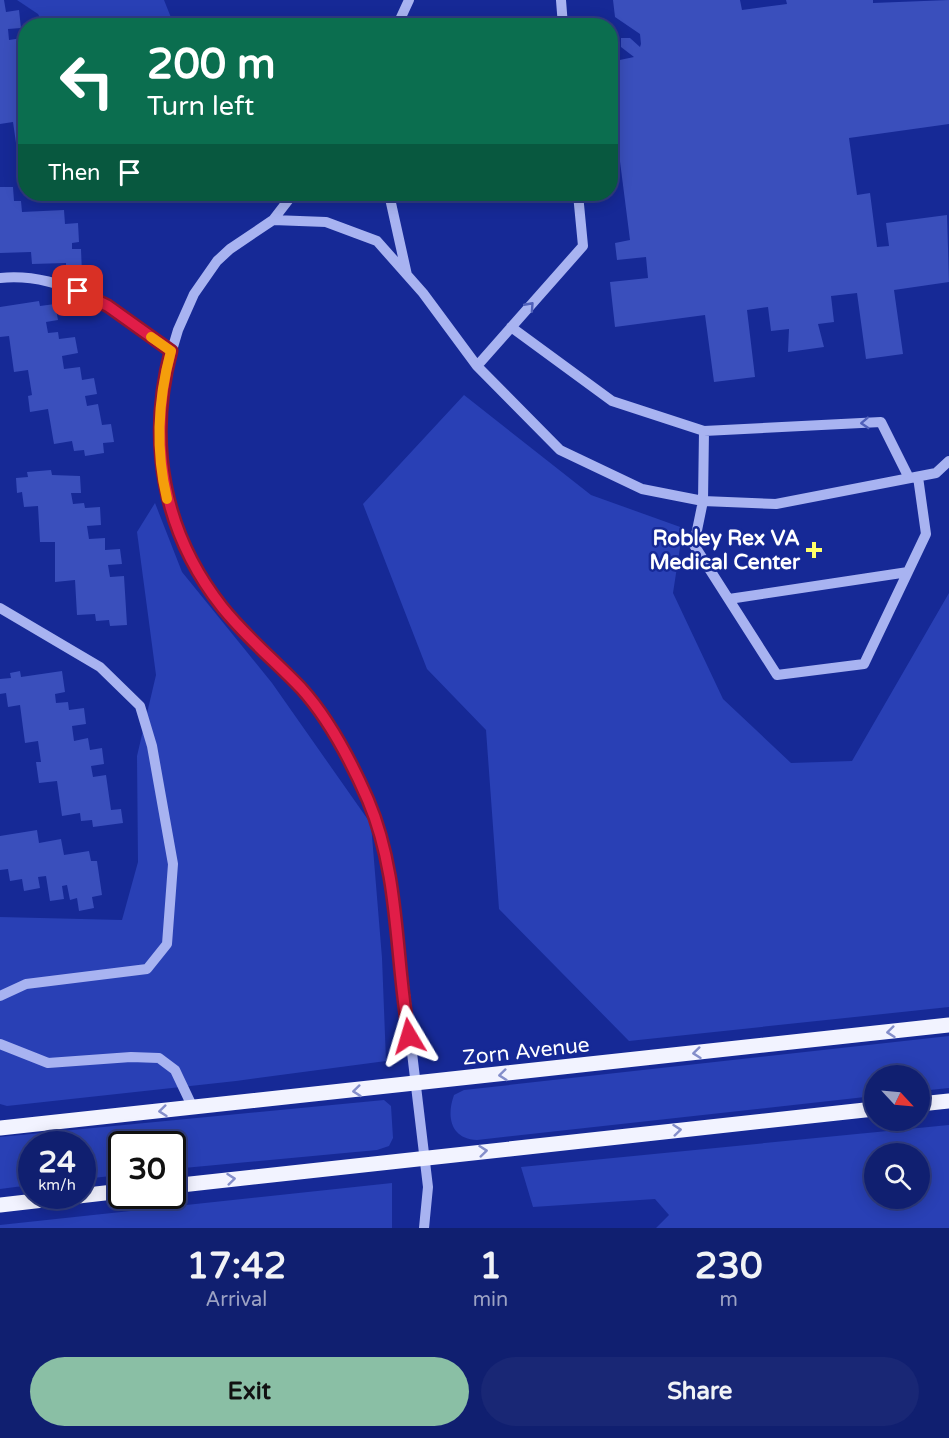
<!DOCTYPE html>
<html lang="en">
<head>
<meta charset="utf-8">
<style>
  body { margin:0; font-family:"Varela Round",sans-serif; background:#192775; color:#f1f3f6; height:100vh; display:flex; flex-direction:column; font-size:22px; white-space:nowrap }
  * { box-sizing:border-box; margin:0 }
  p { font-size:20px; color:#9ca2c3 }
  .icon { flex:none; width:33px; height:33px; fill:none; stroke:currentColor; stroke-width:2; stroke-linecap:round; stroke-linejoin:round }
  .map { position:relative; height:1228px; overflow:hidden }
  .drawer { display:flex; flex-direction:column; background:#101f70; flex:1 }
  .drawer>* { flex:none }
  .guide { position:absolute; left:18px; top:18px; width:600px; height:183px; border-radius:24px; box-shadow:0 3px 15px #0003,0 0 0 2px #303d83; background:#0b6e4f; color:#fff; overflow:hidden }
  .needle { width:39px; rotate:116deg }
  .fabs { position:absolute; left:864px; top:1065px; display:grid; gap:12px }
  .fabs a { display:grid; place-items:center; width:66px; height:66px; border-radius:50%; background:#101f70; box-shadow:0 3px 15px #0003,0 0 0 2px #303d83; font-size:30px }
  .speed { position:absolute; left:18px; top:1131px; display:flex; gap:12px; font-size:30px; font-weight:700; text-align:center }
  .speed>* { display:grid; place-content:center; width:78px; height:78px; border-radius:50%; background:#101f70; box-shadow:0 3px 15px #0003,0 0 0 2px #303d83; line-height:1 }
  .speed small { font-size:15px; font-weight:400 }
  .speed .limit { border:3px solid #111; border-radius:9px; background:#fff; color:#111 }
  .pin { position:absolute; display:grid; place-items:center; width:51px; height:51px; color:#fff; margin:-26px; border-radius:12px; box-shadow:0 3px 9px #0006 }
  .me { position:absolute; width:66px; margin:-33px; rotate:353deg; stroke-linejoin:round; filter:drop-shadow(0 0 4px #0008) }
  .turn { display:flex; align-items:center; gap:21px; height:126px; padding:0 30px; font-size:27px }
  .turn .icon { width:78px; height:78px; stroke-width:2.5 }
  .turn b { display:block; font-size:42px; line-height:51px }
  .then { display:flex; align-items:center; height:57px; padding:0 30px; background:#0003; gap:12px; font-size:22px }
  .eta { display:flex; justify-content:space-evenly; align-items:center; height:102px; text-align:center }
  .eta b { font-size:36px; font-weight:700; line-height:42px }
  .cta { display:flex; gap:12px; margin-top:auto; padding:12px 30px }
  .cta a { flex:1; height:69px; border-radius:36px; background:#8abfa5; color:#111; font-size:24px; font-weight:700; line-height:69px; text-align:center }
  .cta a+a { background:#192775; color:#f1f3f6 }
  .map>svg:first-child { display:block }
</style>
</head>
<body>
<div class="map">
<svg width="949" height="1228" viewBox="0 0 949 1228">
  <rect width="100%" height="100%" fill="#162996"/>
  <path fill="#2940b5" fill-rule="evenodd" d="M17,0H164L174,25H44L38,14Z
    M464,395L591,495L683,528L673,593L723,699L791,763L852,761L949,593V1007L629,1041L499,909L486,730L427,669L363,504Z
    M155,503L182,572L272,683L371,824L382,958L386,1061L236,1081L7,1106L0,1104V917L122,920L138,862L137,756L156,675L137,532Z
    M949,1036V1088L920,1091V1076H874V1096L477,1140C451,1139 446,1117 454,1095L464,1090Z
    M384,1100L391,1106L393,1138L389,1146L377,1150L173,1169L172,1144H122L121,1175L83,1179L82,1144H32L31,1185L0,1189V1137Z
    M949,1125V1228H656L669,1215L655,1199L533,1207L521,1167ZM874,1154H920V1198H874Z
    M392,1183V1228H0V1225Z"/>
  <path fill="#3a4fbc" d="M0,0H4L6,12L19,10L21,28L8,29L9,40L22,38L23,46L26,45V154H22L20,142L16,143L13,122L0,124Z
    M613,0H740L742,10L787,4L786,0H873V3L949,0V124L849,138L857,195L870,193L877,247L889,246L886,223L947,215L949,282L894,290L903,354L866,359L857,293L831,296L834,322L818,324L824,347L788,352L789,329L771,331L768,307L747,310L755,377L714,382L705,315L615,327L610,282L648,278L646,257L617,260L615,243L630,240L610,83V62L634,57L621,47V38H630L640,47L641,44L640,34L615,17Z
    M0,187H13L14,201H21L22,212L64,210L65,224L78,223L79,242L72,243V249H81L82,274L66,275V263L32,264L31,252L0,253Z
    M39,301L40,306L55,304L58,320L46,322L48,333L58,332L59,339L75,337L78,353L62,356L64,369L80,367L82,380L94,378L97,394L85,396L87,406L98,404L102,425L111,424L114,442L103,443L104,453L85,456L84,450L74,451L72,441L54,444L48,409L30,412L28,396L32,395L28,370L14,372L9,336L0,337V307Z
    M51,470L52,475L80,476L81,493H71L73,504L84,503L85,508L100,507L101,525L87,526L89,539L105,538V550L120,549L122,564L108,565L110,577L124,576L127,625L110,626L109,620L96,621L95,614L77,615L75,580L55,582V542H40L38,506L24,507L22,492L17,493L16,478L28,477L27,472Z
    M20,671L21,677L62,671L65,692L55,694L56,703L68,702L69,710L84,708L86,724L72,726L74,741L88,738L90,750L102,748L104,764L91,766L93,777L106,775L111,810L121,809L123,823L93,827L92,820L81,821L80,813L62,816L57,781L39,783L36,762H41L38,741L25,743L20,705L8,707L6,693L0,694V679L11,678L10,673Z
    M37,830L39,843L61,839L64,855L89,851L91,861H97L102,895L92,897L94,908L79,911L77,898L70,900L67,885L62,886L64,899L50,901L46,876L38,877L40,888L24,891L22,879L10,881L8,869L0,870V836Z"/>
  <g fill="none" stroke-linecap="round" stroke-linejoin="round">
    <path stroke="#a8b3f1" stroke-width="10" d="M561,0L563,26
      M397,26L409,0
      M293,194L273,220L230,249L217,261L194,294L178,330L164,377L159,427L161,471L173,520L193,563L222,607L303,690L341,743L369,802L385,851L395,910L428,1187L424,1228
      M389,194L407,275
      M273,220L326,222L377,241L423,293L477,366L560,450L642,489L703,501L776,504L936,473L949,461
      M0,278C67,271 120,315 171,351
      M511,327L612,401L704,431L881,422L909,478
      M477,366L583,246L578,194
      M704,431L703,501L694,545L777,675L864,664L926,534L918,477
      M729,599L908,572
      M0,608L100,667L140,706L152,746L173,864L167,944L147,969L26,984L0,996
      M0,1044L48,1063L131,1057L159,1058L175,1070L193,1108"/>
    <path stroke="#f2f3ff" stroke-width="15" d="M920,1104L949,1101
      M0,1128L949,1025
      M172,1186L874,1109
      M0,1205L122,1191"/>
  </g>
  <defs><path id="oneway-chevron" d="M-2-3.5L2.5 0L-2 3.5" fill="none" stroke-width="1.6" stroke-linecap="round" stroke-linejoin="round" transform="scale(1.5)"/></defs>
  <g stroke="#5060ba">
    <use href="#oneway-chevron" transform="translate(530 306) rotate(-48)"/>
    <use href="#oneway-chevron" transform="translate(865 423) rotate(177)"/>
  </g>
  <g stroke="#848eca">
    <use href="#oneway-chevron" transform="translate(891 1032) rotate(174)"/>
    <use href="#oneway-chevron" transform="translate(697 1053) rotate(174)"/>
    <use href="#oneway-chevron" transform="translate(503 1075) rotate(174)"/>
    <use href="#oneway-chevron" transform="translate(357 1091) rotate(174)"/>
    <use href="#oneway-chevron" transform="translate(163 1111) rotate(174)"/>
    <use href="#oneway-chevron" transform="translate(677 1130) rotate(-6)"/>
    <use href="#oneway-chevron" transform="translate(483 1151) rotate(-6)"/>
    <use href="#oneway-chevron" transform="translate(231 1179) rotate(-6)"/>
  </g>
  <g fill="none" stroke-linecap="round" stroke-linejoin="round">
    <g stroke="#92132f" stroke-width="15">
      <path id="route" d="M78,291L108,306L171,351C147,442 163,532 222,607C245,636 275,661 301,688C330,720 351,761 368,800C400,875 395,958 409,1036"/>
    </g>
    <use href="#route" stroke="#e11d48" stroke-width="10"/>
    <path stroke="#f59e0b" stroke-width="10" d="M151,337L171,351C158,399 155,449 167,499"/>
  </g>
  <path fill="#ffff68" stroke="#162996" stroke-width="2" d="M811 541h6v6h6v6h-6v6h-6v-6h-6v-6h6z"/>
  <g text-anchor="middle" stroke-width="5" stroke-linejoin="round" paint-order="stroke">
    <g font-size="21" font-weight="bold" fill="#fff" stroke="#162996" text-anchor="end">
      <text x="800" y="545">Robley Rex VA<tspan x="800" dy="24">Medical Center</tspan></text>
    </g>
    <g font-size="21" fill="#fff" stroke="#162996">
      <text transform="translate(526 1051) rotate(-6)" y="7">Zorn Avenue</text>
    </g>
  </g>
</svg>
<div class="fabs">
<a><svg class="needle" viewBox="-14 -14 28 28"><path d="M0-13l5 13h-10z" fill="#e53935"/><path d="M0 13l5-13h-10z" fill="#9ca2c3"/></svg></a>
<a><svg class="icon" aria-label="search" viewBox="0 0 24 24"><circle cx="10" cy="10" r="6"/><path d="M15 15l6 6"/></svg></a>
</div>
<div class="speed"><div>24<small>km/h</small></div><div class="limit">30</div></div>
<div class="pin" style="left:78px;top:291px;background:#d93025"><svg class="icon" aria-label="arrive" viewBox="0 0 24 24"><path d="M6 21V4h12l-3 4 3 4H6"/></svg></div>
<svg class="me" style="left:409px;top:1036px" viewBox="-20 -20 40 40"><path d="M0-17L14 15 0 8-14 15z" fill="#e11d48" stroke="#fff" stroke-width="4"/></svg>
<div class="guide">
<div class="turn"><svg class="icon" aria-label="left" viewBox="0 0 24 24"><path d="M17 20v-9H6M10 6l-5 5 5 5"/></svg><div><b>200 m</b>Turn left</div></div>
<div class="then">Then<svg class="icon" aria-label="arrive" viewBox="0 0 24 24"><path d="M6 21V4h12l-3 4 3 4H6"/></svg></div>
</div>
</div>
<section class="drawer">
<div class="eta">
<div><b>17:42</b><p>Arrival</p></div>
<div><b>1</b><p>min</p></div>
<div><b>230</b><p>m</p></div>
</div>
<div class="cta"><a>Exit</a><a>Share</a></div>
</section>
</body>
</html>
